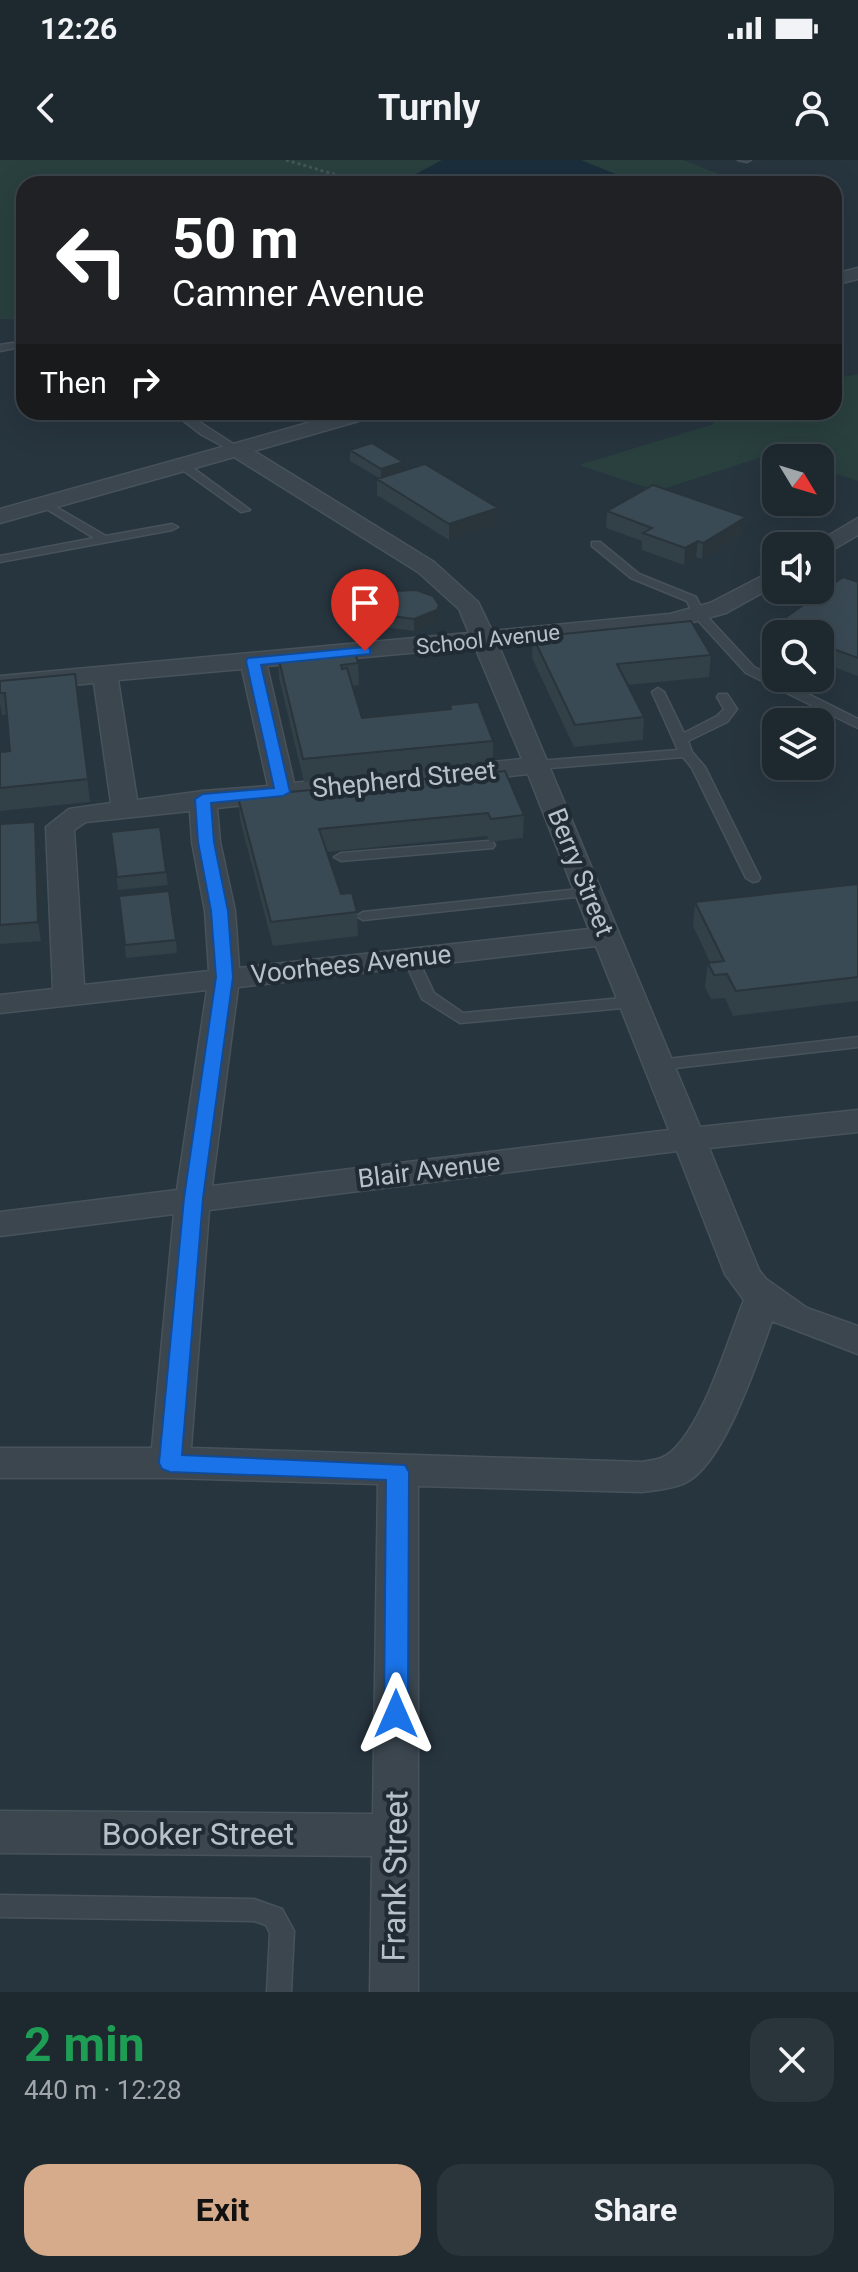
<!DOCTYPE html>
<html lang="en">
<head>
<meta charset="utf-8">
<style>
  body { margin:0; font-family:Roboto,sans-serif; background:#2a343b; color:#f1f3f6; height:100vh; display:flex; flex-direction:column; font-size:30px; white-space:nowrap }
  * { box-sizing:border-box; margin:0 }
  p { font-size:26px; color:#a0a6aa }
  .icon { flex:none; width:44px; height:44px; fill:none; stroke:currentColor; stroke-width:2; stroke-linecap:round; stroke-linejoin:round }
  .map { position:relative; height:1832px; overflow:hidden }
  .drawer { display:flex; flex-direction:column; background:#1d282f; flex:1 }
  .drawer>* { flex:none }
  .top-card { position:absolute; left:16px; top:16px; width:826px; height:244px; border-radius:24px; box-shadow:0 8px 32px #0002,0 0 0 2px #3b444b; background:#202124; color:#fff; overflow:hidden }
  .needle { width:52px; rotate:128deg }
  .fabs { position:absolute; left:762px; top:284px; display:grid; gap:16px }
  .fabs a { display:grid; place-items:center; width:72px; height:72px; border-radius:16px; background:#1d282f; box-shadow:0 8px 32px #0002,0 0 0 2px #3b444b; font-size:40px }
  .pin { position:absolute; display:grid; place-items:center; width:68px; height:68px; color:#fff; margin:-82px -34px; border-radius:50% 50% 50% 0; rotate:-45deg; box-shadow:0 0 8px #0007 }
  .pin .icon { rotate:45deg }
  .me { position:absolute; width:88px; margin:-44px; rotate:0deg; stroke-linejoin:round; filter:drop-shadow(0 0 6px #0008) }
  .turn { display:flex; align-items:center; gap:28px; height:168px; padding:0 24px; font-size:36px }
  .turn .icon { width:104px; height:104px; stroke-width:2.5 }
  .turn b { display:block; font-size:56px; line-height:68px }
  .then { display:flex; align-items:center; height:76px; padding:0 24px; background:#0003; gap:16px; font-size:30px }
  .round { display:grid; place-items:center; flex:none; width:84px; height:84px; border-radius:24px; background:#2a343b }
  .overview { display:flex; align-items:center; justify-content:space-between; height:136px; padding:0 24px }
  h1 { font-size:48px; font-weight:700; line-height:60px; color:#1e9e55 }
  .action { display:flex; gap:16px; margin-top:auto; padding:16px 24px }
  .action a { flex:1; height:92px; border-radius:24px; background:#d6ab8b; color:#111; font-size:32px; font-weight:700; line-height:92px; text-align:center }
  .action a+a { background:#2a343b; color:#f1f3f6 }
  .status { display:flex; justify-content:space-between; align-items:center; height:56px; padding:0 40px; background:#1d282f; direction:ltr }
  .status svg { height:22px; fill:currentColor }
  header { display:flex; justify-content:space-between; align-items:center; height:104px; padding:0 24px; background:#1d282f; font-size:36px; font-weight:700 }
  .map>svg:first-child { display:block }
</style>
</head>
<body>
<div class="status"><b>12:26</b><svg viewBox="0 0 49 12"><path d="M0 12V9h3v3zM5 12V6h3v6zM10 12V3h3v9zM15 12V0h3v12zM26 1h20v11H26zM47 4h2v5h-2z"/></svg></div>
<header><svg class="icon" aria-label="back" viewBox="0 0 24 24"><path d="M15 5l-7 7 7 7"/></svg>Turnly<svg class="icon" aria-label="person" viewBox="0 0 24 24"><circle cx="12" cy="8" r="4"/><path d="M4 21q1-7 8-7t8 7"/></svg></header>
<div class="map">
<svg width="858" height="1832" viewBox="0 0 858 1832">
  <rect width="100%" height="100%" fill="#27353f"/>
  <path fill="#29403e" d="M0,0H683L745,24H24V160L0,159Z
    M858,214V321L820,309V298H783L771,294L657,331L579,305L714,264L705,252H834V219Z"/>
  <path fill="#1b2e3c" d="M442,0H581L640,24H404L412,16Z"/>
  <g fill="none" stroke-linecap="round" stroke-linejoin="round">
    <g stroke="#48525b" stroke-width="3">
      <path id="service" d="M738,0H751L747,2Z
        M12,183L15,184V188L0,191V185Z
        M172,252H184L241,289L232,291L202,275Z
        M177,302H185L250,350L241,352L177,306Z
        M44,340L106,376L172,364L178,367L172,370L0,402V396L94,378L40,345V341Z
        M592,382H600L639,414L696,437L703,452L754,507L858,559V568L746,513L694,456L687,441L631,418L592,386Z
        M658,528L664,532L684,573L717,556L724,549L717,537L719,534H727L737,549L727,562L688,581L692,592L705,607L760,718L758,721L753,722L746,718L692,608L683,597L538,609L531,605L538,601L678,590L652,532Z
        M488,681L493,682L495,685L493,688L341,701L334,697L341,693Z
        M589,728L596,732L594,735L363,760L356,756L363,752Z
        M410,793L417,797L434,833L463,853L633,837L641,842L633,847L460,863L422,839L403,797Z
        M858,877V887L658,910L650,905L658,900Z
        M0,1735L254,1739L282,1749L294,1771L291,1832H267L270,1773L266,1765L254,1761L0,1757Z"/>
    </g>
    <g stroke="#48525b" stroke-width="3">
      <path id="minor" d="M858,108V119L834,125V114Z
        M347,252H379L376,256L254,291L434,402L478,442L492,471L670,454L710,443L776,409V425L726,453L671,468L498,484L700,967L858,950V972L709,988L759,1110L766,1119L807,1148L858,1166V1194L772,1161C757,1202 724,1305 685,1323C671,1329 656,1330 642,1332L418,1326V1832H370L372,1696L0,1693V1651L373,1654L378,1324L170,1318H0V1288H152L174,1054L0,1076V1052L177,1030L207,830L0,853V835L53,829L46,667L69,649L111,643L94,523L0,532V516L469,473L459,449L418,412L234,297L0,363V349ZM475,487L522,599L294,623L267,506ZM242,509L268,626L203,631L137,640L118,520ZM528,614L589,769L239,808L235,751L220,682L217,648ZM190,651L192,682L205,751L209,811L84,825L74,670L86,662ZM596,786L669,970L212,1026L238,827ZM677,991L725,1114L744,1140C727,1182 704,1263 671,1292C662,1300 653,1300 642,1302L191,1288L209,1050Z
        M858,358V375L820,397V386H811Z"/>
    </g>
    <path stroke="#425756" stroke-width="3" stroke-dasharray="3 3" stroke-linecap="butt" d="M286,0L367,24"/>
    <use href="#service" fill="#3b464f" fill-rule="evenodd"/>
    <use href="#minor" fill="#3b464f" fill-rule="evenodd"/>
  </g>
  <path fill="#324048" d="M350,290L404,311L498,364L449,380L377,335V319L379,318L350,301Z
    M607,351L746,357L744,374L702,399L696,397L684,405L642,390V381L606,368Z
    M858,422V516L820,502V474H776V486L770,484L772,467Z
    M377,446L439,457L437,462L414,471L386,467L377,458Z
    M533,477L711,495L709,517L628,525L644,557L643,580L574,587L532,498Z
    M278,496L358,503L359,525L352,526L362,558L449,550L450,545L493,581V604L304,622L279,518Z
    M75,514L90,642L0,651V592L10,591L7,555H2L0,544V521Z
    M238,637L524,655L523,678L490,682L487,676L327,692L341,734L357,752L358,776L273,786L240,660Z
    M0,664L38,680L41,781L0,784Z
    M111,672L166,712L168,725L118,730Z
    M858,724V841L733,856L725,838L711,839L705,827L708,803L710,802L693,766L695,742Z
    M119,736L176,780L177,793L126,798Z"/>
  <path fill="#29343b" d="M403,302L404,313L381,320V309Z
    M498,348V364L449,380V364Z
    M746,357L744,374L702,399L703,383Z
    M698,381L696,397L684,405L685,388Z
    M439,445V457L437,462L414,471V459Z
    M35,662L38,680L41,781L38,762Z"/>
  <path fill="#3a4a54" stroke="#29343b" stroke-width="2" d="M372,283L403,302L381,309L350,290Z
    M425,304L498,348L449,364L377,319Z
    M653,325L746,357L703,383L698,381L685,388L643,373L652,368L607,351Z
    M843,417L858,422V498L820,484V474H792L772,467Z
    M416,430L433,436L439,445L437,450L414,459L385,455L377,446L381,437L396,431Z
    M691,461L711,495L617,504L644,557L575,565L533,477Z
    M354,489L358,503L341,505L342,509L347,508L362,558L451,549L450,545L478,542L493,581L303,599L278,496Z
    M75,514L88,619L0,628V592L10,591L5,533H0V521Z
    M505,611L524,655L491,659L488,653L319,669L341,734L352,733L357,752L271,762L238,637Z
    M35,662L38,762L0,765V664Z
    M160,667L166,712L117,717L111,672Z
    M858,724V817L736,831L727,814L714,815L708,803L724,801L695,742Z
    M169,731L176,780L125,785L119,736Z"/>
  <path fill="#1a73e8" stroke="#114b97" stroke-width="2" d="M365,487L370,488V494L261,505L290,632L283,636L211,643L214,682L228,751L233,817L203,1038L182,1295L405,1305L409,1312L408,1554L405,1561L396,1565L387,1561L384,1554L386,1320L170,1312L162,1309L159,1303L184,1038L216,817L211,751L198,682L195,639L203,634L274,628L246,501L248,498Z"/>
  <g text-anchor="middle" stroke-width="8" stroke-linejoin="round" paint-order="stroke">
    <g font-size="22" fill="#b8c1c9" stroke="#202b34">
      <text transform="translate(488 479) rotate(-6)" y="8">School Avenue</text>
    </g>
    <g font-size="26" fill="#b8c1c9" stroke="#202b34">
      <text transform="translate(404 619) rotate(-6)" y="9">Shepherd Street</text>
      <text transform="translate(581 712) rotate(68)" y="9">Berry Street</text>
      <text transform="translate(351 804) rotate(-6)" y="9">Voorhees Avenue</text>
      <text transform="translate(429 1010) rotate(-7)" y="9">Blair Avenue</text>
    </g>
    <g font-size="32" fill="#b8c1c9" stroke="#202b34">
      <text x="198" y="1685">Booker Street</text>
      <text transform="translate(395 1716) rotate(-89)" y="11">Frank Street</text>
    </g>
  </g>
</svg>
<div class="fabs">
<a><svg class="needle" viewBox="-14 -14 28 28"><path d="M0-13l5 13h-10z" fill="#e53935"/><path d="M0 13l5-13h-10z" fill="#a0a6aa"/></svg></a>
<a><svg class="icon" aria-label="sound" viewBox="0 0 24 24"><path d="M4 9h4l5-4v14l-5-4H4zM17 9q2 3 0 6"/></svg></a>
<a><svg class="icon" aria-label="search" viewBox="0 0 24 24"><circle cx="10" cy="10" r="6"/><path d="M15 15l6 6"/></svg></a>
<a><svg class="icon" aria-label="layers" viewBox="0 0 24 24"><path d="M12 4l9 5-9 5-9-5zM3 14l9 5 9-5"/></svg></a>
</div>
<div class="pin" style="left:365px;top:491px;background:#d93025"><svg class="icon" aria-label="arrive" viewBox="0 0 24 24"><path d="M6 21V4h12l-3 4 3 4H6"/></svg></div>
<svg class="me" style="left:396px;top:1554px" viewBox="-20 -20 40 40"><path d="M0-17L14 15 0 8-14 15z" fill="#1a73e8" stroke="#fff" stroke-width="4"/></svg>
<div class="top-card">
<div class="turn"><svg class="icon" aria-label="left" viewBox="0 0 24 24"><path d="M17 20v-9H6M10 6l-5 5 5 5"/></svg><div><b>50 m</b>Camner Avenue</div></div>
<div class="then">Then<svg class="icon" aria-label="right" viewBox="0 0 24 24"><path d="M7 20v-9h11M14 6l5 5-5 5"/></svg></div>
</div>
</div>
<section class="drawer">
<div class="overview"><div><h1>2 min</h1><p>440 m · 12:28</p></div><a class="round"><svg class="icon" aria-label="close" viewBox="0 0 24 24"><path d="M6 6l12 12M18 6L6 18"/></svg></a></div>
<div class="action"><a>Exit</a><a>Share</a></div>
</section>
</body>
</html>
